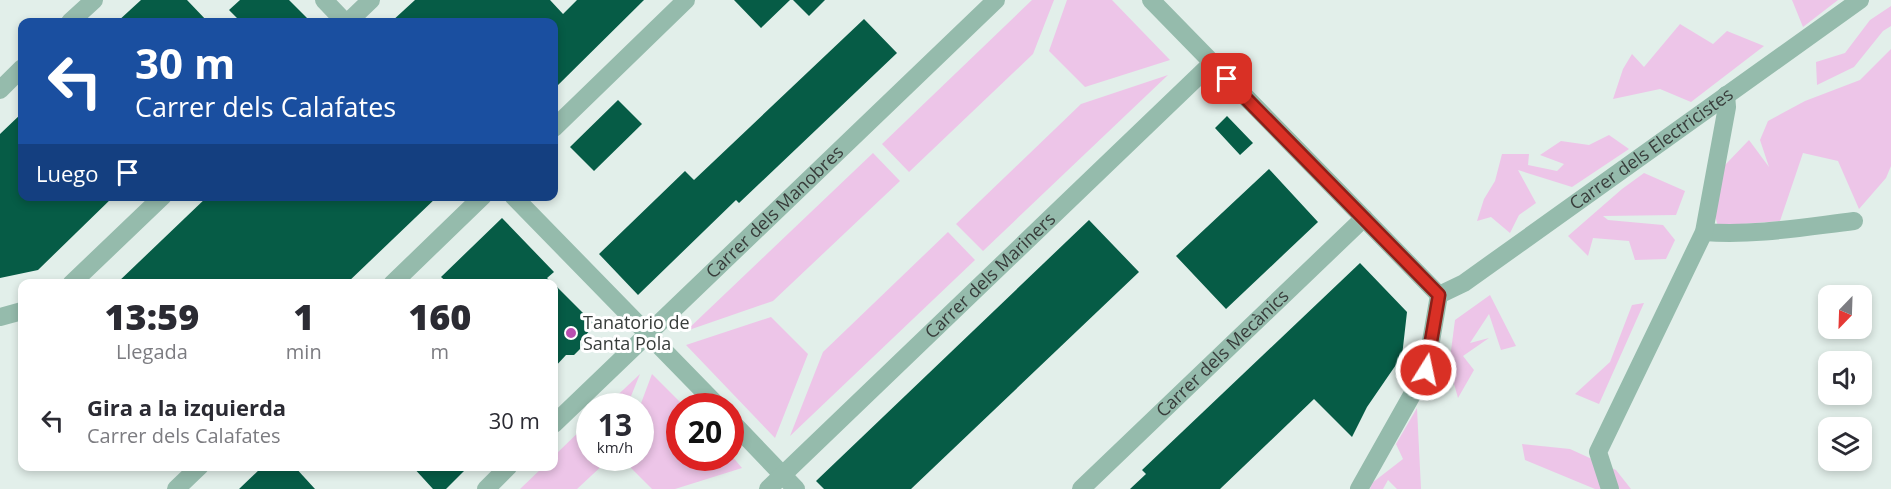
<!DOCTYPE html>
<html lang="es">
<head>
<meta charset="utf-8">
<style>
  body { margin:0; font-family:"Open Sans",sans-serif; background:#f7f7f7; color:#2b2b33; height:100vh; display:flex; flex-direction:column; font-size:22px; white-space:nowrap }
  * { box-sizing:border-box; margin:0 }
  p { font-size:20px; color:#7c7c81 }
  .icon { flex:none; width:33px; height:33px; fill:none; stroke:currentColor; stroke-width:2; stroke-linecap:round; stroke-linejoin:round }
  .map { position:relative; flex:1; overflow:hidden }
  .sheet { position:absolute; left:18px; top:279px; width:540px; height:192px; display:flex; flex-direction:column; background:#fff; border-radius:12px; box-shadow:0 3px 9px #0003 }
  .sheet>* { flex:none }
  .banner { position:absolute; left:18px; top:18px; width:540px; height:183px; border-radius:12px; box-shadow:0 3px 9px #0003; background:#1a4fa0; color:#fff; overflow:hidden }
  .needle { width:39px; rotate:203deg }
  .buttons { position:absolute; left:1818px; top:285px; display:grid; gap:12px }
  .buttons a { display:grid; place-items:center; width:54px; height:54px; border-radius:12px; background:#fff; box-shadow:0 3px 9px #0003; font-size:30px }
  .speed { position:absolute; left:576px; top:393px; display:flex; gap:12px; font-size:30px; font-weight:700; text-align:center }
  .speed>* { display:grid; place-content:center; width:78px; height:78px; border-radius:50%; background:#fff; box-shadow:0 3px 9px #0003; line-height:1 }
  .speed small { font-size:15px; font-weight:400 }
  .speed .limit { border:9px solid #d22; background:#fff; color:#111 }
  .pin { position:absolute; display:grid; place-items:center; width:51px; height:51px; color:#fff; margin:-26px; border-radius:12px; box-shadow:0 3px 9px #0006 }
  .me { position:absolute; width:66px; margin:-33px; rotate:10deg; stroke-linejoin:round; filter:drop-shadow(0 0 4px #0008) }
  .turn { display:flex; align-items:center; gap:21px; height:126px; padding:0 18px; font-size:27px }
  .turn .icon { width:78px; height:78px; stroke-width:2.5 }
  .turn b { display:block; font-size:42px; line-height:51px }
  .then { display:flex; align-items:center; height:57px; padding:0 18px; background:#0003; gap:12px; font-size:22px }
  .eta { display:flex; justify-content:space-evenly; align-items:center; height:102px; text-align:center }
  .eta b { font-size:36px; font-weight:800; line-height:42px }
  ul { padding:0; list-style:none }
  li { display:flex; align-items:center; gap:18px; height:78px; padding:0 18px }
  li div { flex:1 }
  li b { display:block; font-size:22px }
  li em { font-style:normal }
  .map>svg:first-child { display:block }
</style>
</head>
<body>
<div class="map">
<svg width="1891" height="489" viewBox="0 0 1891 489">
  <rect width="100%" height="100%" fill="#e2efea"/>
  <path fill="#edc5e8" d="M1032,0H1054L1033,54L909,172L882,144Z
    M1067,0H1112L1170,60L1085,87L1049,51Z
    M1792,0H1838L1803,27Z
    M1891,6V26L1883,31L1854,67L1817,85L1816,62L1845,53L1870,20Z
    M1680,24L1713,44L1727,31L1764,46L1691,102L1660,89L1613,99L1623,69L1632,54L1644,67Z
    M1891,49V166L1886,178L1859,209L1838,161L1803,153L1780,221L1718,226L1715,216L1725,165L1749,140L1769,167L1760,140L1768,121L1805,101L1860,80Z
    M1168,75L983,251L956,224L1081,104Z
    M1609,135L1629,149L1572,187L1518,170L1536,203L1519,215L1510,233L1491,217L1477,221L1484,199L1495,181L1502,154H1529L1528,165L1557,171L1564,164L1540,155L1561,141L1589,145Z
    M873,153L900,181L773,301L686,331Z
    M1644,173L1685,191L1676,215L1603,216L1608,220L1663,225L1675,240L1666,259L1635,260L1629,241L1593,238L1588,256L1568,236L1622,189Z
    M948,232L975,260L790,436L823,352Z
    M1490,295L1516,346L1501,350L1489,314L1470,343L1489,338L1463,356L1474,370L1458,398L1449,366L1455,320Z
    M1644,303L1599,404L1575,394L1610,362L1632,305Z
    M771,317L808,354L775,438L686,345Z
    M640,374L627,406H606Z
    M652,374L684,406H680V458H730L731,455L742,468L675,489H652L621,458H640V406Z
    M1417,408L1421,489H1397L1388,480L1383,489H1370L1372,483L1403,459L1396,444Z
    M589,422L590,458H607L606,462L577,489H520L543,467L554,466V456Z
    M1522,444L1570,449L1616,470L1631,489H1595L1525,460Z"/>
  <path fill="#065c46" d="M141,0H187L208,22H117Z
    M240,0H289L311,22H241L229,10Z
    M415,0H550L563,14L577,0H644L554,89V22H391Z
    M734,0H790L761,28Z
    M793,0H825L809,16Z
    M864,19L897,53L739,203L736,200L638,295L599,254L685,171L694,180Z
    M618,100L642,124L594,171L570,147Z
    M22,113V196H114L38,270L0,278V134Z
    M1227,116L1253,143L1240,155L1215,128Z
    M1269,169L1318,222L1226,309L1176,256Z
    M208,196H438L346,284H116Z
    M502,218L554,272L547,278L553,284H449L441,277Z
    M1089,220L1139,272L911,489H824L816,481Z
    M1360,263L1407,312L1402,356L1367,407L1352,437L1314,399L1220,489H1130L1146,474L1142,470Z
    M554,284L595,325L580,341V349L574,355H566L554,368Z
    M263,466H294L315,489H239Z
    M412,466H469L446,489H433Z"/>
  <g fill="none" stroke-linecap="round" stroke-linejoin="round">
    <g stroke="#95bbac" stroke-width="18">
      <path d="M324,0L345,22"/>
      <path d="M1151,0L1439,295"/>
      <path d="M70,22L94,0"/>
      <path d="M348,22L371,0"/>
      <path d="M0,90L22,68"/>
      <path d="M554,128L686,0"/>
      <path d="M513,196L718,406"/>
      <path d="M1704,232C1754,236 1804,227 1854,221"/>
      <path d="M71,284L163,196"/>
      <path d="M392,284L483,196"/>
      <path id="s1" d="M1439,295L1464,283L1860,0"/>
      <path d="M0,317L22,311"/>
      <path d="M730,420L796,489"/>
      <path id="s2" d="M554,424L996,0"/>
      <path d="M176,489L200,466"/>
      <path d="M486,489L509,466"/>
      <path id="s3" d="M768,489L1212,63"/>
      <path id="s4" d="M1081,489L1364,218"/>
      <path d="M1359,489L1426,370L1439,295"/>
      <path d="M1610,489L1598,452L1704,232L1727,107L1726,95"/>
    </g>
  </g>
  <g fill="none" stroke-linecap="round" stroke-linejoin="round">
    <g stroke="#8d1f18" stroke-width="15">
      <path id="route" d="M1227,79L1439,295L1426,370"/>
    </g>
    <use href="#route" stroke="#d93025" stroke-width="10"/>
  </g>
  <circle fill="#b94fb0" stroke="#fff" stroke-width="2" cx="571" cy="333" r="6"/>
  <g text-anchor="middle" stroke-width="6" stroke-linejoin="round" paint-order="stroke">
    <g font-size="18" fill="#383d3b" stroke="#fff">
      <text dy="6" stroke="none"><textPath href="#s1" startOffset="258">Carrer dels Electricistes</textPath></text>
      <text dy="6" stroke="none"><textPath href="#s2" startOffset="306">Carrer dels Manobres</textPath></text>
      <text dy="6" stroke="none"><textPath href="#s3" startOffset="308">Carrer dels Mariners</textPath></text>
      <text dy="6" stroke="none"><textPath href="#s4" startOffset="196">Carrer dels Mecànics</textPath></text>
    </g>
    <g font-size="18" fill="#383d3b" stroke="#fff" text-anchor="start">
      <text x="583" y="329">Tanatorio de<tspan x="583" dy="21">Santa Pola</tspan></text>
    </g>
  </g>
</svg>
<div class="buttons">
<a><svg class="needle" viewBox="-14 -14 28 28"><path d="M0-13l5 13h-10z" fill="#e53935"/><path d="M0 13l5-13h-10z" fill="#7c7c81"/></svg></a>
<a><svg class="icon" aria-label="sound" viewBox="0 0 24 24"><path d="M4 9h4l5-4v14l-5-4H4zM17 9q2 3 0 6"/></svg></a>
<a><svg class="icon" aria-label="layers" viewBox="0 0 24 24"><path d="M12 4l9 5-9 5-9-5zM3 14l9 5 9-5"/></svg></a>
</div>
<div class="speed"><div>13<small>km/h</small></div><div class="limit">20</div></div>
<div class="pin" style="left:1227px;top:79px;background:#d93025"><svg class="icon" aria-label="arrive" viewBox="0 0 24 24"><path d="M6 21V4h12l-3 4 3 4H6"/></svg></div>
<svg class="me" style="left:1426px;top:370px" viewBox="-20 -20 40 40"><circle r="17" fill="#d93025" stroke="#fff" stroke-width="3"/><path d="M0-11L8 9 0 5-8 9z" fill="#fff"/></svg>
<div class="banner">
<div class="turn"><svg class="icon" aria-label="left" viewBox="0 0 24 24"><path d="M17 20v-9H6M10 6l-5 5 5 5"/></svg><div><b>30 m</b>Carrer dels Calafates</div></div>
<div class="then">Luego<svg class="icon" aria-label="arrive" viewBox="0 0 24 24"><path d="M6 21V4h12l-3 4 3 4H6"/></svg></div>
</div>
<section class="sheet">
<div class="eta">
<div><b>13:59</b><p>Llegada</p></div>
<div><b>1</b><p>min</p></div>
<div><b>160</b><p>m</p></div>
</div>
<ul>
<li><svg class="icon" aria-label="left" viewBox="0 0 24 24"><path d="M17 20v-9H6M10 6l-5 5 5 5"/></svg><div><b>Gira a la izquierda</b><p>Carrer dels Calafates</p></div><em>30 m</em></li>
</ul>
</section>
</div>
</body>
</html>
